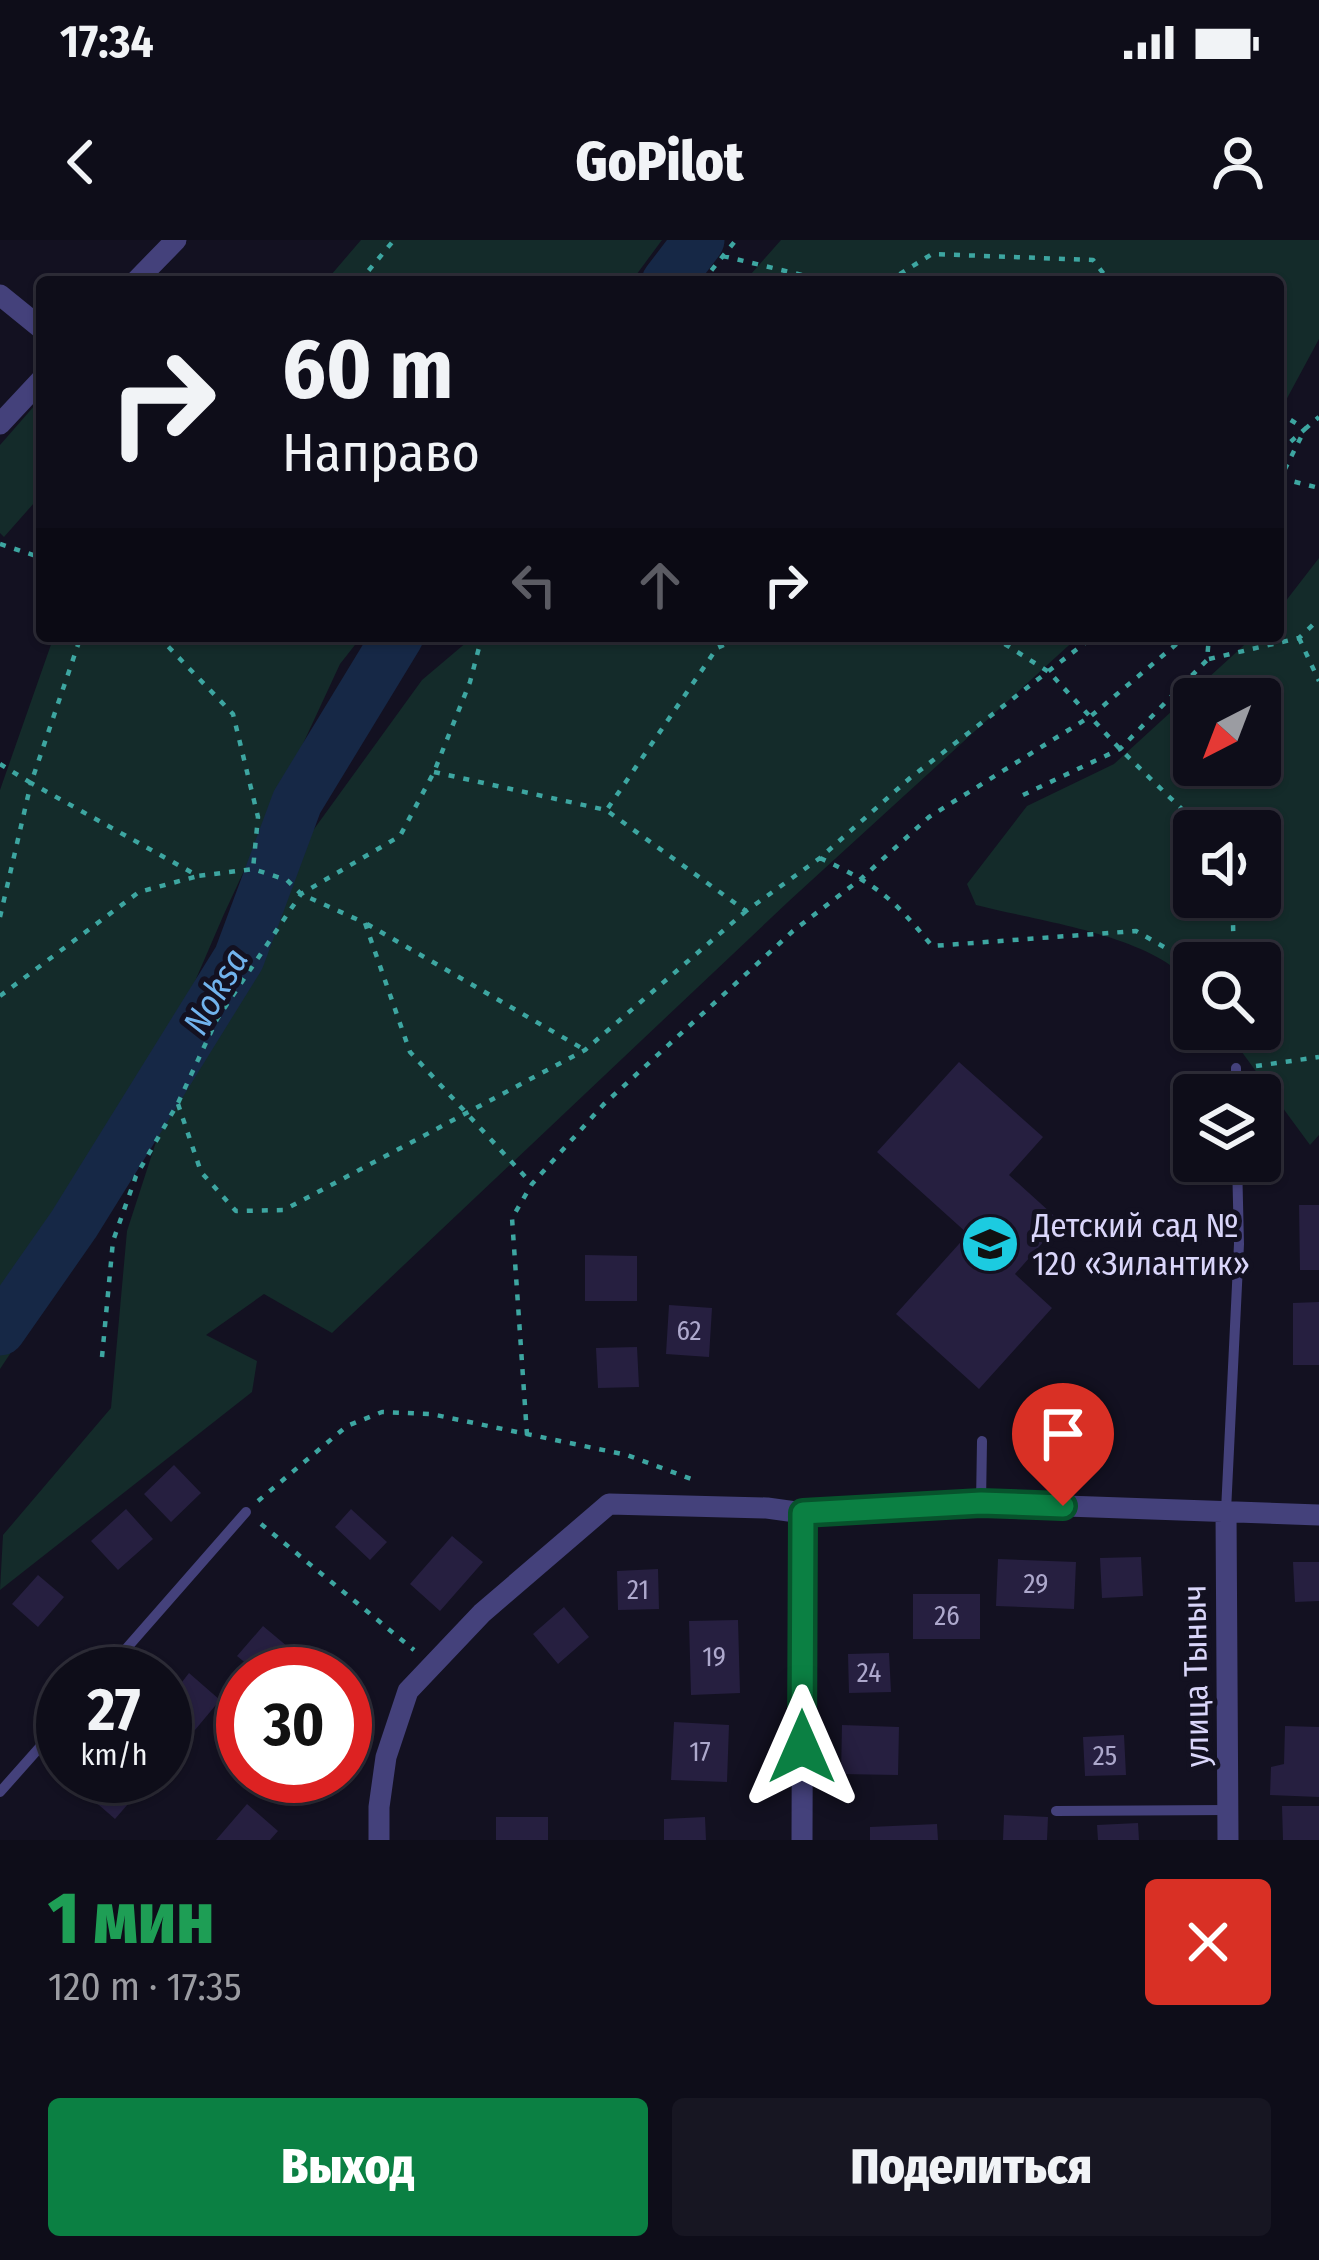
<!DOCTYPE html>
<html lang="ru">
<head>
<meta charset="utf-8">
<style>
  body { margin:0; font-family:"Fira Sans Condensed",sans-serif; background:#171622; color:#f1f3f6; height:100vh; display:flex; flex-direction:column; font-size:45px; white-space:nowrap }
  * { box-sizing:border-box; margin:0 }
  p { font-size:39px; color:#9b9ca2 }
  .icon { flex:none; width:66px; height:66px; fill:none; stroke:currentColor; stroke-width:2; stroke-linecap:round; stroke-linejoin:round }
  .map { position:relative; height:1600px; overflow:hidden }
  .side { display:flex; flex-direction:column; background:#0e0d19; flex:1 }
  .side>* { flex:none }
  .guide { position:absolute; left:36px; top:36px; width:1248px; height:366px; border-radius:12px; box-shadow:0 3px 9px #0004,0 0 0 3px #2e2d38; background:#0e0d19; color:#f1f3f6; overflow:hidden }
  .needle { width:78px; rotate:222deg }
  .tools { position:absolute; left:1173px; top:438px; display:grid; gap:24px }
  .tools a { display:grid; place-items:center; width:108px; height:108px; border-radius:12px; background:#0e0d19; box-shadow:0 3px 9px #0004,0 0 0 3px #2e2d38; font-size:60px }
  .speed { position:absolute; left:36px; top:1407px; display:flex; gap:24px; font-size:60px; font-weight:700; text-align:center }
  .speed>* { display:grid; place-content:center; width:156px; height:156px; border-radius:50%; background:#0e0d19; box-shadow:0 3px 9px #0004,0 0 0 3px #2e2d38; line-height:1 }
  .speed small { font-size:30px; font-weight:400 }
  .speed .limit { border:18px solid #d22; background:#fff; color:#111 }
  .pin { position:absolute; display:grid; place-items:center; width:102px; height:102px; color:#fff; margin:-123px -51px; border-radius:50% 50% 50% 0; rotate:-45deg; box-shadow:0 0 12px #0007 }
  .pin .icon { rotate:45deg }
  .me { position:absolute; width:132px; margin:-66px; rotate:0deg; stroke-linejoin:round; filter:drop-shadow(0 0 9px #0008) }
  .turn { display:flex; align-items:center; gap:42px; height:252px; padding:0 48px; font-size:54px }
  .turn .icon { width:156px; height:156px; stroke-width:2.5 }
  .turn b { display:block; font-size:84px; line-height:102px }
  .lanes { display:flex; align-items:center; height:114px; padding:0 48px; background:#0003; justify-content:center; gap:60px; direction:ltr }
  .lanes .off { opacity:.35 }
  .round { display:grid; place-items:center; flex:none; width:126px; height:126px; border-radius:12px; background:#171622 }
  .head { display:flex; align-items:center; justify-content:space-between; height:204px; padding:0 48px }
  h1 { font-size:72px; font-weight:800; line-height:90px; color:#1e9e55 }
  .button { display:flex; gap:24px; margin-top:auto; padding:24px 48px }
  .button a { flex:1; height:138px; border-radius:12px; background:#0b8043; color:#fff; font-size:48px; font-weight:800; line-height:138px; text-align:center }
  .button a+a { background:#171622; color:#f1f3f6 }
  .status { display:flex; justify-content:space-between; align-items:center; height:84px; padding:0 60px; background:#0e0d19; direction:ltr }
  .status svg { height:33px; fill:currentColor }
  header { display:flex; justify-content:space-between; align-items:center; height:156px; padding:0 48px; background:#0e0d19; font-size:54px; font-weight:800 }
  .map>svg:first-child { display:block }
</style>
</head>
<body>
<div class="status"><b>17:34</b><svg viewBox="0 0 49 12"><path d="M0 12V9h3v3zM5 12V6h3v6zM10 12V3h3v9zM15 12V0h3v12zM26 1h20v11H26zM47 4h2v5h-2z"/></svg></div>
<header><svg class="icon" aria-label="back" viewBox="0 0 24 24"><path d="M15 5l-7 7 7 7"/></svg>GoPilot<svg class="icon" aria-label="person" viewBox="0 0 24 24"><circle cx="12" cy="8" r="4"/><path d="M4 21q1-7 8-7t8 7"/></svg></header>
<div class="map">
<svg width="1319" height="1600" viewBox="0 0 1319 1600">
  <rect width="100%" height="100%" fill="#131121"/>
  <path fill="#142b2a" fill-rule="evenodd" d="M361,0H662L631,42H325Z
    M781,0H1319V99L1278,175V42H744Z
    M42,157V254L4,297L0,293V205Z
    M1319,318V895L1310,905L1225,789H1260V723H1194V747C1156,695 1037,681 976,665L967,644L1027,566L1114,524L1254,396H1278V371ZM1194,459H1260V525H1194ZM1194,591H1260V657H1194Z
    M54,396H362L340,424L224,674L80,1008L0,1129V550Z
    M474,396H1079L789,661L332,1093L264,1054L206,1095L257,1121L252,1152L0,1350L3,1295L111,1168L127,991L195,782L254,672L422,440Z"/>
  <g fill="none" stroke-linecap="round" stroke-linejoin="round">
    <path stroke="#162846" stroke-width="51" d="M667,42L699,0
      M0,1090L74,984L239,718L297,562L398,396"/>
  </g>
  <path fill="#261f40" d="M959,822L1043,897L1009,935L1061,982L1015,1034L1052,1068L979,1149L896,1074L968,994L877,912Z
    M1299,965H1319V1030H1300Z
    M585,1015L637,1016V1061H585Z
    M1319,1062V1125H1293V1063Z
    M669,1065L712,1068L709,1117L666,1114Z
    M637,1107L639,1147L598,1148L596,1108Z
    M174,1225L201,1253L171,1282L144,1254Z
    M126,1269L153,1299L118,1330L91,1301Z
    M351,1269L387,1302L370,1320L335,1287Z
    M452,1296L483,1322L440,1371L410,1344Z
    M1141,1317L1143,1356L1102,1358L1100,1318Z
    M998,1319L1076,1322L1074,1369L996,1366Z
    M1293,1322H1319V1361L1295,1362Z
    M658,1329L659,1369L618,1370L617,1331Z
    M38,1335L64,1357L38,1387L12,1364Z
    M913,1354H980V1399H913Z
    M564,1367L589,1397L558,1424L533,1394Z
    M738,1380L740,1453L691,1455L689,1381Z
    M263,1386L294,1412L276,1434H259L237,1416Z
    M889,1413L891,1452L849,1453L848,1414Z
    M189,1433L220,1460L195,1490L165,1464Z
    M674,1482L729,1485L727,1542L671,1540Z
    M842,1485L899,1487L898,1535L841,1534Z
    M1285,1486L1319,1487V1557L1270,1555L1271,1527L1284,1524Z
    M1124,1495L1126,1535L1085,1536L1083,1497Z
    M98,1536H126L141,1549L115,1579L84,1552Z
    M247,1564L278,1591L270,1600H216Z
    M1282,1566H1319V1600H1283Z
    M1004,1575L1048,1577L1047,1600H1003Z
    M496,1577H548V1600H496Z
    M705,1577L706,1600H664V1579Z
    M1138,1583L1139,1600H1098L1097,1585Z
    M937,1584L938,1600H870V1587Z"/>
  <g fill="none" stroke-linecap="round" stroke-linejoin="round">
    <path stroke="#3da6a1" stroke-width="4.5" stroke-dasharray="6 9" stroke-linecap="butt" d="M723,16L831,42
      M359,42L394,0
      M702,42L736,0
      M887,42L932,14L1093,20L1110,42
      M1278,172L1305,189L1278,213
      M1280,238L1319,248
      M1278,243L1305,189L1319,177
      M0,304L42,318
      M158,396L233,474L258,577L253,629
      M992,396L1049,432L1120,509L1190,577L1196,591
      M1299,398L1319,441
      M1209,419L1299,398L1319,379
      M0,524L31,543L81,396
      M434,532L606,570L746,671L820,618L910,538L1094,396
      M1023,555L1120,509L1207,420L1209,396
      M608,568L717,408L743,396
      M820,618C877,645 892,657 932,706L1136,691L1194,724
      M1223,657L1233,683L1234,723
      M0,677L31,543L198,636L253,629L287,640L301,654L365,683L410,812L532,944
      M367,684L585,810
      M0,756L139,652L198,636
      M1235,789V807
      M1256,826L1319,817
      M178,864L201,932L236,971L284,970L585,810L746,671
      M102,1117L113,1001L136,936L178,863L217,779L301,654L400,596L434,532L470,442L482,396
      M527,1195L512,978L532,944L604,864L793,691L862,638L929,577L1091,476L1186,396
      M258,1261L347,1186L382,1172L431,1174L627,1215L694,1240
      M261,1284L414,1410"/>
    <path stroke="#44417b" stroke-width="10" d="M1236,828V855
      M981,1263L982,1201
      M1226,1271L1239,1004L1237,921
      M104,1434L246,1272
      M0,1552L63,1481
      M1056,1571L1226,1570"/>
    <path stroke="#44417b" stroke-width="21" d="M135,42L176,0
      M0,55L42,89
      M0,184L42,139
      M1226,1271L1228,1600
      M379,1600V1567L386,1517L408,1451L482,1373L609,1264L767,1268L803,1273L981,1263L1319,1275
      M802,1600L803,1273"/>
  </g>
  <g fill="none" stroke-linecap="round" stroke-linejoin="round">
    <g stroke="#07532c" stroke-width="30">
      <path id="route" d="M802,1507L803,1273L981,1263L1063,1266"/>
    </g>
    <use href="#route" stroke="#0b8043" stroke-width="21"/>
  </g>
  <defs>
    <g id="school-disc" transform="scale(3)"><circle r="9.5" fill="#1ccbe0" stroke="#131121"/><path d="M0-5L7-2L0 1L-7-2ZM-4 1L0 2.5L4 1V4Q0 6-4 4Z" fill="#111"/></g>
  </defs>
  <g fill-rule="evenodd">
    <use href="#school-disc" x="990" y="1004"/>
  </g>
  <g text-anchor="middle" stroke-width="10" stroke-linejoin="round" paint-order="stroke">
    <g font-size="27" fill="#ada8cc">
      <text x="689" y="1100">62</text>
      <text x="1036" y="1353">29</text>
      <text x="638" y="1359">21</text>
      <text x="947" y="1385">26</text>
      <text x="714" y="1426">19</text>
      <text x="869" y="1442">24</text>
      <text x="700" y="1521">17</text>
      <text x="1105" y="1525">25</text>
    </g>
    <g font-size="33" fill="#dad6fa" stroke="#131121" text-anchor="start">
      <text x="1032" y="997">Детский сад №<tspan x="1032" dy="38">120 «Зилантик»</tspan></text>
    </g>
    <g font-size="33" fill="#dad6fa" stroke="#131121">
      <text transform="translate(1195 1436) rotate(-91)" y="12">улица Тыныч</text>
    </g>
    <g font-size="36" font-style="italic" fill="#71b3ed" stroke="#131121">
      <text transform="translate(215 751) rotate(-60)" y="13">Noksa</text>
    </g>
  </g>
</svg>
<div class="tools">
<a><svg class="needle" viewBox="-14 -14 28 28"><path d="M0-13l5 13h-10z" fill="#e53935"/><path d="M0 13l5-13h-10z" fill="#9b9ca2"/></svg></a>
<a><svg class="icon" aria-label="sound" viewBox="0 0 24 24"><path d="M4 9h4l5-4v14l-5-4H4zM17 9q2 3 0 6"/></svg></a>
<a><svg class="icon" aria-label="search" viewBox="0 0 24 24"><circle cx="10" cy="10" r="6"/><path d="M15 15l6 6"/></svg></a>
<a><svg class="icon" aria-label="layers" viewBox="0 0 24 24"><path d="M12 4l9 5-9 5-9-5zM3 14l9 5 9-5"/></svg></a>
</div>
<div class="speed"><div>27<small>km/h</small></div><div class="limit">30</div></div>
<div class="pin" style="left:1063px;top:1266px;background:#d93025"><svg class="icon" aria-label="arrive" viewBox="0 0 24 24"><path d="M6 21V4h12l-3 4 3 4H6"/></svg></div>
<svg class="me" style="left:802px;top:1507px" viewBox="-20 -20 40 40"><path d="M0-17L14 15 0 8-14 15z" fill="#0b8043" stroke="#fff" stroke-width="4"/></svg>
<div class="guide">
<div class="turn"><svg class="icon" aria-label="right" viewBox="0 0 24 24"><path d="M7 20v-9h11M14 6l5 5-5 5"/></svg><div><b>60 m</b>Направо</div></div>
<div class="lanes"><svg class="icon off" aria-label="left" viewBox="0 0 24 24"><path d="M17 20v-9H6M10 6l-5 5 5 5"/></svg><svg class="icon off" aria-label="ahead" viewBox="0 0 24 24"><path d="M12 20V5M6 11l6-6 6 6"/></svg><svg class="icon" aria-label="right" viewBox="0 0 24 24"><path d="M7 20v-9h11M14 6l5 5-5 5"/></svg></div>
</div>
</div>
<section class="side">
<div class="head"><div><h1>1 мин</h1><p>120 m · 17:35</p></div><a class="round" style="background:#d93025;color:#fff"><svg class="icon" aria-label="close" viewBox="0 0 24 24"><path d="M6 6l12 12M18 6L6 18"/></svg></a></div>
<div class="button"><a>Выход</a><a>Поделиться</a></div>
</section>
</body>
</html>
